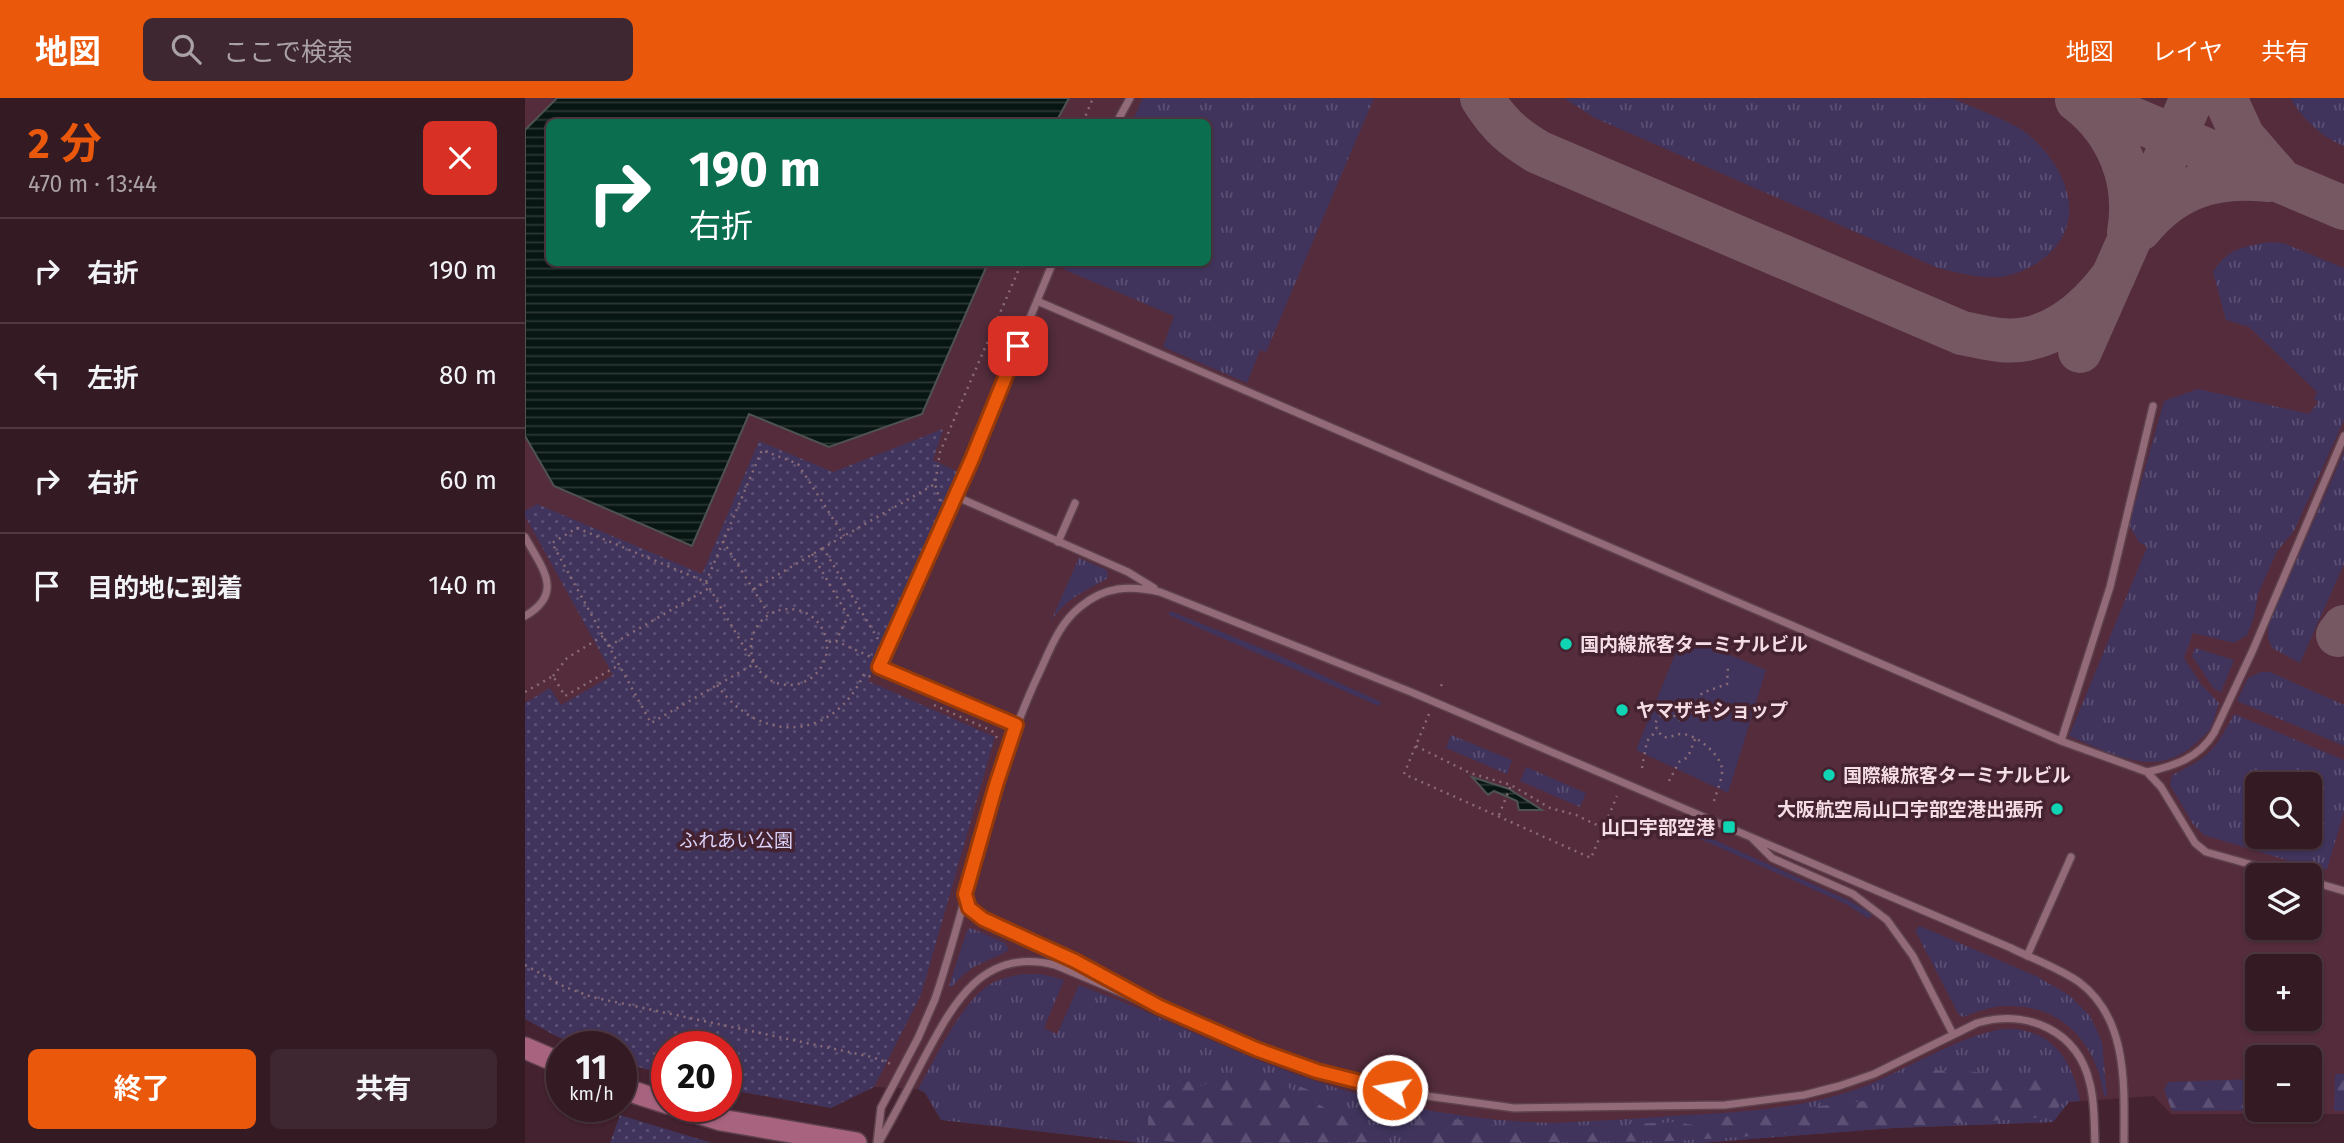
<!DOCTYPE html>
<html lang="ja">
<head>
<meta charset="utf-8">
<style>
  body { margin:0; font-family:"Fira Sans","Noto Sans JP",sans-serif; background:#3e2730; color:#f1f3f6; height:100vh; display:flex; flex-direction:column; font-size:26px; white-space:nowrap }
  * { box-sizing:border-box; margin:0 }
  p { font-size:23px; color:#a9a1a6 }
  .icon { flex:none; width:38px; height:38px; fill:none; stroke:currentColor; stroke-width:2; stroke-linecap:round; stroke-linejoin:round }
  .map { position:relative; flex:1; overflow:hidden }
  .side { display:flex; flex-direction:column; background:#331a23; width:525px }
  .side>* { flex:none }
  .hud { position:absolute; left:21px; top:21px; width:665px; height:147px; border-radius:10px; box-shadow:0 2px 5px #0004,0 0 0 2px #4e3841; background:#0b6e4f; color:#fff; overflow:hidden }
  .tools { position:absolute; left:1720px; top:674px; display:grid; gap:14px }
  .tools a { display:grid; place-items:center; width:77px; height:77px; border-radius:10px; background:#331a23; box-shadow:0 2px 5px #0004,0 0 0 2px #4e3841; font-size:35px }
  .speed { position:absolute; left:21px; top:933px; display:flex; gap:14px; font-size:35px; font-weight:700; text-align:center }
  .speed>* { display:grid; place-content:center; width:91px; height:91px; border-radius:50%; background:#331a23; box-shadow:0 2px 5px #0004,0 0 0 2px #4e3841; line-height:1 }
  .speed small { font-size:18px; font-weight:400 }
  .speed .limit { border:10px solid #d22; background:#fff; color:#111 }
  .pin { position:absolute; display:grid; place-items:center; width:60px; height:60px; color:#fff; margin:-30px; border-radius:14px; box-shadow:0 4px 10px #0006 }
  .me { position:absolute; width:77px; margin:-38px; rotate:282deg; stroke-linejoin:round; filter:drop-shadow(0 0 5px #0008) }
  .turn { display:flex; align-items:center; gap:24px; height:147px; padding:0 28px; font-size:32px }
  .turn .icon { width:91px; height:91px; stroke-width:2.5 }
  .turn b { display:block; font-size:49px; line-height:60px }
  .round { display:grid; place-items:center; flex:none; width:74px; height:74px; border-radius:10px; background:#3e2730 }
  .head { display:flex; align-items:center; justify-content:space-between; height:119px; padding:0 28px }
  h1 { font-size:42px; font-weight:700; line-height:52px; color:#ea580c }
  .cta { display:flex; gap:14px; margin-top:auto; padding:14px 28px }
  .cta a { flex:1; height:80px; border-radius:10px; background:#ea580c; color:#fff; font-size:28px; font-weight:700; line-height:80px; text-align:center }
  .cta a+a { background:#3e2730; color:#f1f3f6 }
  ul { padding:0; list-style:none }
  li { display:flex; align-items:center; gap:21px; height:105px; padding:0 28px; border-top:2px solid #4e3841 }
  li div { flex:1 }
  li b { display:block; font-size:26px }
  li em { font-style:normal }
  header { display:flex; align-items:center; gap:42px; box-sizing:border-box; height:98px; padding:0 35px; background:#ea580c; color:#fff }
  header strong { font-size:33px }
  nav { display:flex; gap:38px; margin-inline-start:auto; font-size:24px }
  .search { width:490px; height:63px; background:#3e2730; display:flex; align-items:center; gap:18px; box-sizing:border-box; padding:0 24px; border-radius:10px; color:#a9a1a6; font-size:26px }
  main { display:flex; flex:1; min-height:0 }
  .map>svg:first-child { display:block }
</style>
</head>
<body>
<header>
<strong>地図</strong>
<div class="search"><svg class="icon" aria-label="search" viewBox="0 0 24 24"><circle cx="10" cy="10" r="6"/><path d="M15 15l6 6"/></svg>ここで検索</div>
<nav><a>地図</a><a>レイヤ</a><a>共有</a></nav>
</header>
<main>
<section class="side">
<div class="head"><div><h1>2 分</h1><p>470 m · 13:44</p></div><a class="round" style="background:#d93025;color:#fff"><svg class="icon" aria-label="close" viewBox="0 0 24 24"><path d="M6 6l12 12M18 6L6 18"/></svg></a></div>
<ul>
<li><svg class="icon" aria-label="right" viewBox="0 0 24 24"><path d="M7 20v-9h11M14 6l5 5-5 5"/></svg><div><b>右折</b></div><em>190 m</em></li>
<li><svg class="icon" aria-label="left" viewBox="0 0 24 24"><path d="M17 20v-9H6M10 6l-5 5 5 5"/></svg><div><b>左折</b></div><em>80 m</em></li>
<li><svg class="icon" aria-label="right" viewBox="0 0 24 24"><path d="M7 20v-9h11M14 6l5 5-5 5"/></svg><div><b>右折</b></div><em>60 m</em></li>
<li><svg class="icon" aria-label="arrive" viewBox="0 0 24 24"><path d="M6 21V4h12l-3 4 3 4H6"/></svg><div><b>目的地に到着</b></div><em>140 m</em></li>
</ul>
<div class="cta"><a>終了</a><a>共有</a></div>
</section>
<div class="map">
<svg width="1819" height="1045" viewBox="0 0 1819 1045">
  <defs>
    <pattern id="grass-tufts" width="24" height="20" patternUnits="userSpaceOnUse" patternTransform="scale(1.75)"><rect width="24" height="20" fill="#40345d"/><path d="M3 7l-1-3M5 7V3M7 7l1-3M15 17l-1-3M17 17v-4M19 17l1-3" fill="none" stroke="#5c5174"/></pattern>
    <pattern id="forest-firs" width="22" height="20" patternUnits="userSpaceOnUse" patternTransform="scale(1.75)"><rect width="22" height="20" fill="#40345d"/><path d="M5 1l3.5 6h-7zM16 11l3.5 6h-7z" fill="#5c5174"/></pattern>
    <pattern id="park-dots" width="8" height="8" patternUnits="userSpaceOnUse" patternTransform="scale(1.75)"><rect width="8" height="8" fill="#40345d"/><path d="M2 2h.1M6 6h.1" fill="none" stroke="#5c5174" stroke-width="1.8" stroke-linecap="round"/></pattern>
    <pattern id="water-rules" width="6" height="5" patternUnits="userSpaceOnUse" patternTransform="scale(1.75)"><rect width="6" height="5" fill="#071612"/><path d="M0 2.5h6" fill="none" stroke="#2c3734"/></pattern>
  </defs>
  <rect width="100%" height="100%" fill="#44222f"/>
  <path fill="#542c3c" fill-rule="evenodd" d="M0,0H1819V1016H1646L1629,998L1544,1004L1528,1024L1369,1030L1175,1045H616L416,1022L400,995L393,991L349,989L306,1010L201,991V948H142V977L96,964V948H56L31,938L0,921ZM24,24H682V164H24ZM1732,686H1785V738H1732ZM1732,777H1785V830H1732ZM1732,868H1785V920H1732ZM1732,959H1785V1012H1732Z"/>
  <path fill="url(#grass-tufts)" fill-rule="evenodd" d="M618,0H849L741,254L735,252L722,285L638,249L649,218L538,171L541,165L682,164V24H607Z
    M1039,0C1137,0 1235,0 1332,0C1352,0 1412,0 1428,1C1443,7 1489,25 1500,34C1540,66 1566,122 1519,160C1508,169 1495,175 1481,178C1458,182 1434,175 1413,170L1070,20Z
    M1765,0H1819V48C1795,38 1779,22 1765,0Z
    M1744,144L1758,145L1819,170V322L1769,433L1752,453L1733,496L1729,519L1722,537L1709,545L1668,535L1659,560L1676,586L1694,605C1691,613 1689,623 1685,631C1682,635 1677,639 1674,642C1634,684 1588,656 1544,638L1622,449L1614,444L1604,427L1639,303L1673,291L1784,316L1793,304L1789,301L1792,294L1724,229L1701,222L1688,174C1703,150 1718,149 1744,144Z
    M1819,354V466L1775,565L1747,550L1743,540L1744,525Z
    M554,460L582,472L583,480C560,494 543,498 526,523Z
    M1670,550L1709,562L1696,594L1689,591L1667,558Z
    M1736,574H1745L1819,607V648L1712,603L1723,580Z
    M1709,616L1819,662V714L1802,771L1794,772L1679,737L1668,726L1645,687L1647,677C1686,658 1689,653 1709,616ZM1732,686H1785V738H1732Z
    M926,637L987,662L982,676L921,650Z
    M1001,669L1061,695L1055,709L995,683Z
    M1395,828L1511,878L1544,897L1565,918L1577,944L1582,998H1579C1572,946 1537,906 1481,908C1466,908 1452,914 1438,919L1434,917L1391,834L1392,830Z
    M446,830L480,845L484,852C460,866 447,864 427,889L424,888L442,832Z
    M498,876H516L539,882L519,930L532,936L554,887C622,912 688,946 756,971C843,1004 936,1023 1028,1025C1073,1023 1117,1020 1162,1017C1222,1014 1283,1010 1340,988C1377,974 1453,927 1489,931C1531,935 1548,966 1555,1003L1544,1004L1528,1024L1369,1030L1175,1045H616L416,1022L400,995L393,991C410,961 437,902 467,885C477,880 487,878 498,876Z"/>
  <path fill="url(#forest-firs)" d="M1399,972L1442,973L1532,983L1546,996L1524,1019L1149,1043L894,1045L887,1030L895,1016L979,1029L1080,1028L1097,1033L1105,1026L1153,1024L1172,1028L1179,1021L1340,1003L1356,1015C1368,999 1380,993 1386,974Z
    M732,976L758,986L770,994L774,988L786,993L788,1003L807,1014L860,1033L866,1038L863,1044L660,1045L633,1042L623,1029V1017L643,1003L658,996L655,986L665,983L677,988L693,980L715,984Z
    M1810,976H1819V1013H1809Z
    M1732,981V1012H1782L1647,1013L1639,992L1643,984Z"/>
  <path fill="url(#park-dots)" d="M418,331L408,362L433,374L343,583L470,639L396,897L349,989L306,1010L201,991V948H142V977L96,964V948H56L31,938L0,921V605L25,590L36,607L88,577L0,418V413L12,406L177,476L234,343L308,374Z
    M95,1017L187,1045H85Z"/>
  <path fill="#40345d" d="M645,513L753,557L856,604L854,608L644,517Z
    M1158,537L1241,572L1203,695L1111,652Z
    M1134,717L1325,803L1347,816L1344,821L1321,806L1131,721Z"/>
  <path fill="url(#water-rules)" stroke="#4e5251" stroke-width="2" d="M32,0H544L531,24H24V164L463,165L397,316L304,349L224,316L167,448L29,388L0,338V32Z
    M947,679L984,691L1017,712H994L992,703L969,693L963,697Z"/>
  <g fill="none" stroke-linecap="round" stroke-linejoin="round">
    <path stroke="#765863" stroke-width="44" d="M957,0C974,27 987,38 1013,54L1437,235C1449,237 1462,241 1475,242C1523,247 1562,214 1589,177
      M1558,0L1819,110
      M1700,0L1718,39L1752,78
      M1552,2C1593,33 1613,83 1604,134
      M1615,131C1648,90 1689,76 1742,82
      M1555,253L1667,0
      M1813,537L1819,529"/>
    <g stroke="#5e414d" stroke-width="10">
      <path id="lane" d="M592,24L605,0
        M512,203L1536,643
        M1628,308L1585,489L1536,643L1622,674L1636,689L1670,745L1681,754L1763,777
        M430,398L603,474L629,490
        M0,439C17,470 40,495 0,518
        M533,444L550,405
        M491,627L354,569L447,361L528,164
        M1622,674C1649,668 1674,660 1689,635L1727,554L1819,338
        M1227,740L1247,760L1328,796L1362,822L1388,858L1428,936
        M1785,783L1819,793
        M441,800L444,810L458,821L550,863L604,892
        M1502,858L1546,759
        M354,1044C369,1018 383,991 397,964C427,908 456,848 530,867L731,951L792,973L887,996L989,1010L1200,1007L1279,997L1314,988L1349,976L1452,925C1502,911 1553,932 1565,986C1570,1005 1569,1025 1570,1045
        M352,1045L356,1010L393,940L410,901C447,792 465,677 516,571C526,549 535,525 555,509C580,488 605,487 635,494L886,594L1486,850C1508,861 1534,870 1554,884C1604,921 1599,990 1599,1045"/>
    </g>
    <g stroke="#5e414d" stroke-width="24">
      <path id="secondary" d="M0,950L37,966
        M96,990L142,1005
        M151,1008L196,1022L331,1045"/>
    </g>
    <path stroke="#896b76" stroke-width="2.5" stroke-dasharray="2 5" stroke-linecap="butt" d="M558,24L568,0
      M415,403L410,386L415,354L497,164
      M52,430L181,484L229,566L126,625L27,445Z
      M198,443L243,515
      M287,456L323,518L311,543
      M181,484L237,352L273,366L319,438
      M229,491L298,450
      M226 549a38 38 0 1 1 76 0a38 38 0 1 1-76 0Z
      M353,541L298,450L410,386
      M304,544L311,543L346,559
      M84,548L184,490
      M28,578L42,560L78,538
      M192,587C234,646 308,644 339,576L346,579
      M916,588L918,584
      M0,594L28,578L40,598L94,567
      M409,607L467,633L473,641
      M904,616L879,676L1066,760L1092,698
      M891,648L945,675L986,687L1025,710L1051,717L1078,730
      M1117,670L1122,643L1132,632
      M1144,683L1154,664L1163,659L1170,641
      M1189,703C1192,693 1198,679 1197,670C1194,655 1170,635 1155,636C1149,637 1145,640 1138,639L1132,632L1130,625L1135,618H1151L1155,622L1165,616L1177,595L1202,586L1203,568
      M974,717L986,687
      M0,867L40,889L67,899L347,959L366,966"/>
    <use href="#lane" stroke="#926a78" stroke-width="7"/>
    <use href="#secondary" stroke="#a8647f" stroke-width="21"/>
  </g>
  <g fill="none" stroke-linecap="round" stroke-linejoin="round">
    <g stroke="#983908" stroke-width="18">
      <path id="route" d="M493,248L447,361L354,569L491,627L471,687L440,796L444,810L458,821L550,863L635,909L731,951L792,973L867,992"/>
    </g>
    <use href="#route" stroke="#ea580c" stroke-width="12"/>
  </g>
  <g fill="#0fd5b4" stroke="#44222f" stroke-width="2.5">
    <circle cx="1041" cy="546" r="7"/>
    <circle cx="1097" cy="612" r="7"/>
    <circle cx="1304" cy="677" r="7"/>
    <circle cx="1532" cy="711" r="7"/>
    <rect x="1197" y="722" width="14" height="14" rx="3.5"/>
  </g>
  <g text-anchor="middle" stroke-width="7" stroke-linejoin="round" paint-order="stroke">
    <g font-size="19" font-weight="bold" fill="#f5dde5" stroke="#44222f" text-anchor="start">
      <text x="1055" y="553">国内線旅客ターミナルビル</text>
      <text x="1111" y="619">ヤマザキショップ</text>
      <text x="1318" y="684">国際線旅客ターミナルビル</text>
      <text x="1518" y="718" text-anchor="end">大阪航空局山口宇部空港出張所</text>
      <text x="1190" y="736" text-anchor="end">山口宇部空港</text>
    </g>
    <g font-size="19" fill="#dbd2f9" stroke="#44222f">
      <text x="211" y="749">ふれあい公園</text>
    </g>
  </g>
</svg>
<div class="tools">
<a><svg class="icon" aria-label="search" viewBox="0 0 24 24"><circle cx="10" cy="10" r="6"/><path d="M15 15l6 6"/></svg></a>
<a><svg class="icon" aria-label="layers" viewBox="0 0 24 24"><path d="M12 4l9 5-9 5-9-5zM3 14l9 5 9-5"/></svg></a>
<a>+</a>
<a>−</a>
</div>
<div class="speed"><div>11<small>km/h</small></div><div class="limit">20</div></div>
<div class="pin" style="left:493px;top:248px;background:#d93025"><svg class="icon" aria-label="arrive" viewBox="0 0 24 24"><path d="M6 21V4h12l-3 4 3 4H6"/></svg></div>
<svg class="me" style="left:867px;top:992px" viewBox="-20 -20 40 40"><circle r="17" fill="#ea580c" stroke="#fff" stroke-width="3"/><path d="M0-11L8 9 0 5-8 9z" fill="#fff"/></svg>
<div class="hud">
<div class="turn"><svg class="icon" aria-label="right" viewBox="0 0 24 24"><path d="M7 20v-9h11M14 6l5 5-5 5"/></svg><div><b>190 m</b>右折</div></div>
</div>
</div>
</main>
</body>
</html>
